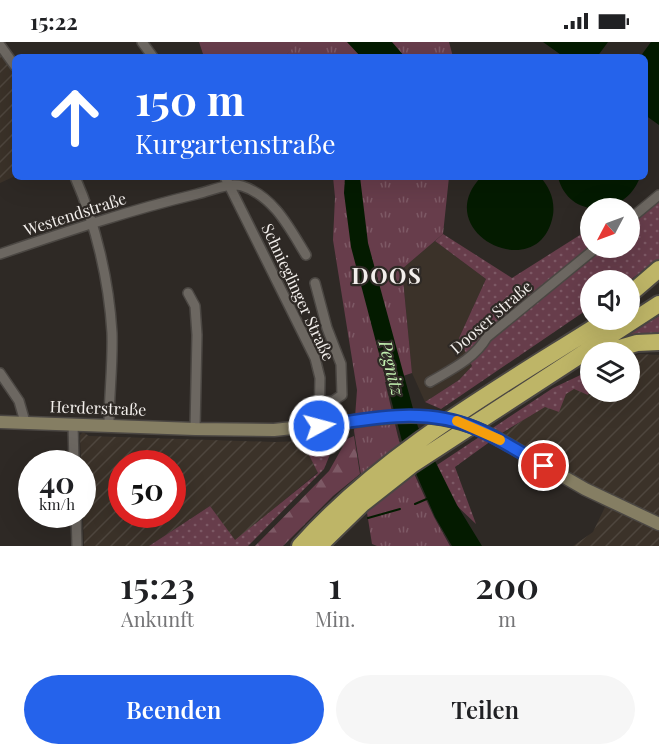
<!DOCTYPE html>
<html lang="de">
<head>
<meta charset="utf-8">
<style>
  body { margin:0; font-family:"Playfair Display",serif; background:#f6f6f6; color:#202124; height:100vh; display:flex; flex-direction:column; font-size:22px; white-space:nowrap }
  * { box-sizing:border-box; margin:0 }
  p { font-size:20px; color:#757577 }
  .icon { flex:none; width:33px; height:33px; fill:none; stroke:currentColor; stroke-width:2; stroke-linecap:round; stroke-linejoin:round }
  .map { position:relative; height:504px; overflow:hidden }
  .side { display:flex; flex-direction:column; background:#fff; flex:1 }
  .side>* { flex:none }
  .top-card { position:absolute; left:12px; top:12px; width:636px; height:126px; border-radius:9px; box-shadow:0 6px 24px #0002; background:#2563eb; color:#fff; overflow:hidden }
  .needle { width:39px; rotate:229deg }
  .controls { position:absolute; left:580px; top:156px; display:grid; gap:12px }
  .controls a { display:grid; place-items:center; width:60px; height:60px; border-radius:50%; background:#fff; box-shadow:0 6px 24px #0002; font-size:30px }
  .speed { position:absolute; left:18px; top:408px; display:flex; gap:12px; font-size:30px; font-weight:700; text-align:center }
  .speed>* { display:grid; place-content:center; width:78px; height:78px; border-radius:50%; background:#fff; box-shadow:0 6px 24px #0002; line-height:1 }
  .speed small { font-size:15px; font-weight:400 }
  .speed .limit { border:9px solid #d22; background:#fff; color:#111 }
  .pin { position:absolute; display:grid; place-items:center; width:51px; height:51px; color:#fff; margin:-26px; border:3px solid #fff; border-radius:50%; box-shadow:0 2px 6px #0007 }
  .me { position:absolute; width:66px; margin:-33px; rotate:83deg; stroke-linejoin:round; filter:drop-shadow(0 0 4px #0008) }
  .turn { display:flex; align-items:center; gap:21px; height:126px; padding:0 24px; font-size:27px }
  .turn .icon { width:78px; height:78px; stroke-width:2.5 }
  .turn b { display:block; font-size:42px; line-height:51px }
  .eta { display:flex; justify-content:space-evenly; align-items:center; height:102px; text-align:center }
  .eta b { font-size:36px; font-weight:600; line-height:42px }
  .button { display:flex; gap:12px; margin-top:auto; padding:12px 24px }
  .button a { flex:1; height:69px; border-radius:36px; background:#2563eb; color:#fff; font-size:24px; font-weight:600; line-height:69px; text-align:center }
  .button a+a { background:#f6f6f6; color:#202124 }
  .status { display:flex; justify-content:space-between; align-items:center; height:42px; padding:0 30px; background:#fff; direction:ltr }
  .status svg { height:16px; fill:currentColor }
  .map>svg:first-child { display:block }
</style>
</head>
<body>
<div class="status"><b>15:22</b><svg viewBox="0 0 49 12"><path d="M0 12V9h3v3zM5 12V6h3v6zM10 12V3h3v9zM15 12V0h3v12zM26 1h20v11H26zM47 4h2v5h-2z"/></svg></div>
<div class="map">
<svg width="659" height="504" viewBox="0 0 659 504">
  <defs>
    <pattern id="industrial-furrows" width="10" height="10" patternUnits="userSpaceOnUse" patternTransform="scale(1.5)"><rect width="10" height="10" fill="#3b3229"/><path d="M-1 1l2-2M0 10L10 0M9 11l2-2" fill="none" stroke="#4e463e"/></pattern>
    <pattern id="grass-dots" width="8" height="8" patternUnits="userSpaceOnUse" patternTransform="scale(1.5)"><rect width="8" height="8" fill="#673d4b"/><path d="M2 2h.1M6 6h.1" fill="none" stroke="#7d5965" stroke-width="1.8" stroke-linecap="round"/></pattern>
    <pattern id="forest-firs" width="22" height="20" patternUnits="userSpaceOnUse" patternTransform="scale(1.5)"><rect width="22" height="20" fill="#673d4b"/><path d="M5 1l3.5 6h-7zM16 11l3.5 6h-7z" fill="#7d5965"/></pattern>
    <pattern id="park-tufts" width="24" height="20" patternUnits="userSpaceOnUse" patternTransform="scale(1.5)"><rect width="24" height="20" fill="#673d4b"/><path d="M3 7l-1-3M5 7V3M7 7l1-3M15 17l-1-3M17 17v-4M19 17l1-3" fill="none" stroke="#7d5965"/></pattern>
  </defs>
  <rect width="100%" height="100%" fill="#2e2925"/>
  <path fill="#3b3229" d="M435,199L486,237L459,296L472,324L459,338L425,360L412,331L402,227Z"/>
  <path fill="url(#industrial-furrows)" fill-rule="evenodd" d="M0,10L15,32V134L0,141Z
    M640,312L659,313V504H573L593,490L605,465L489,401L591,332V350H630V315Z
    M83,390L89,394L275,400L302,399L318,430L235,499L210,464L149,504H84L80,393ZM122,422H172V472H122Z"/>
  <path fill="url(#grass-dots)" d="M659,158V218L630,238H591V265L441,367L425,360L459,338L472,324L459,296L486,237L435,199L443,192L512,236L591,186V206H630V177Z
    M659,274V295L613,301Z
    M591,328V347L588,353L574,347L566,352L559,370L545,365L502,391L455,425L476,482L456,463L437,423L553,346Z
    M338,393L324,427L248,504H149L210,464L235,498L318,431L302,399L320,400Z"/>
  <path fill="url(#forest-firs)" d="M354,394L360,432L333,454L283,504H255L329,429L347,397Z"/>
  <path fill="url(#park-tufts)" d="M297,0H449L453,15H284Z
    M333,135H449L443,192L402,227L412,331L385,340L399,399L434,475L450,504H377L372,502L354,389L357,348L333,198L335,155Z"/>
  <path fill="#673d4b" d="M199,0H297L298,1L284,15H204Z"/>
  <path fill="#041b00" d="M347,0H392L405,15H361Z
    M543,0H608L597,15H564Z
    M651,0H659V83L645,73V15H640Z
    M345,135H360L368,201L418,385L457,463L482,504H452L435,475L402,399L351,205L344,151Z
    M481,135H540C550,145 555,159 553,173C540,246 428,191 481,135Z
    M558,135H640C626,175 569,179 558,135Z"/>
  <g fill="none" stroke-linecap="round" stroke-linejoin="round">
    <path stroke="#041b00" stroke-width="2" d="M415,462L429,456
      M368,476L400,467"/>
    <g stroke="#4b4743" stroke-width="12">
      <path id="minor" d="M142,0L153,15
        M0,3L15,24
        M75,135C96,183 109,239 112,291C113,322 109,353 109,383
        M225,135L315,316L320,336L319,384
        M630,177L659,153
        M0,212C65,190 130,168 197,152C211,149 229,140 242,144C274,154 290,187 306,213
        M315,241L327,286L341,322L342,353L333,359L319,361
        M188,251L195,264L197,293L195,387
        M0,331L19,359L25,380
        M430,340C452,327 474,317 487,295L596,206
        M73,382L74,422
        M76,472L77,504"/>
    </g>
    <g stroke="#4b4743" stroke-width="15">
      <path id="secondary" d="M0,380L195,387L274,388L348,380
        M495,395L585,447L659,482"/>
    </g>
    <g stroke="#4b4743" stroke-width="20">
      <path id="motorway" d="M630,252L659,227
        M606,310L637,301L659,300
        M300,504C385,409 499,346 606,278
        M319,504L362,462L413,422L659,262"/>
    </g>
    <use href="#minor" stroke="#6c6761" stroke-width="9"/>
    <use href="#secondary" stroke="#857e63" stroke-width="12"/>
    <use href="#motorway" stroke="#beb567" stroke-width="16"/>
    <g stroke="#4b4743" stroke-width="15" stroke-linecap="butt">
      <path id="secondary-bridge" d="M348,380C402,372 445,369 495,395"/>
    </g>
    <use href="#secondary-bridge" stroke="#857e63" stroke-width="12"/>
  </g>
  <g fill="none" stroke-linecap="round" stroke-linejoin="round">
    <g stroke="#184099" stroke-width="15">
      <path id="route" d="M319,384C371,377 424,364 475,386C499,396 521,411 544,424"/>
    </g>
    <use href="#route" stroke="#2563eb" stroke-width="10"/>
    <path stroke="#f59e0b" stroke-width="10" d="M457,379L500,398"/>
  </g>
  <g text-anchor="middle" stroke-width="4.5" stroke-linejoin="round" paint-order="stroke">
    <g font-size="16" fill="#f3efec" stroke="#2e2925">
      <text transform="translate(75 172) rotate(-18)" y="6">Westendstraße</text>
      <text transform="translate(298 250) rotate(65)" y="6">Schnieglinger Straße</text>
      <text transform="translate(491 275) rotate(-41)" y="6">Dooser Straße</text>
      <text transform="translate(98 366) rotate(2)" y="6">Herderstraße</text>
    </g>
    <g font-size="18" font-style="italic" fill="#c1eeaf" stroke="#2e2925">
      <text transform="translate(391 326) rotate(76)" y="6">Pegnitz</text>
    </g>
    <g font-size="22" font-weight="bold" letter-spacing="1.5" fill="#f3efec" stroke="#2e2925">
      <text x="387" y="242">DOOS</text>
    </g>
  </g>
</svg>
<div class="controls">
<a><svg class="needle" viewBox="-14 -14 28 28"><path d="M0-13l5 13h-10z" fill="#e53935"/><path d="M0 13l5-13h-10z" fill="#757577"/></svg></a>
<a><svg class="icon" aria-label="sound" viewBox="0 0 24 24"><path d="M4 9h4l5-4v14l-5-4H4zM17 9q2 3 0 6"/></svg></a>
<a><svg class="icon" aria-label="layers" viewBox="0 0 24 24"><path d="M12 4l9 5-9 5-9-5zM3 14l9 5 9-5"/></svg></a>
</div>
<div class="speed"><div>40<small>km/h</small></div><div class="limit">50</div></div>
<div class="pin" style="left:544px;top:424px;background:#d93025"><svg class="icon" aria-label="arrive" viewBox="0 0 24 24"><path d="M6 21V4h12l-3 4 3 4H6"/></svg></div>
<svg class="me" style="left:319px;top:384px" viewBox="-20 -20 40 40"><circle r="17" fill="#2563eb" stroke="#fff" stroke-width="3"/><path d="M0-11L8 9 0 5-8 9z" fill="#fff"/></svg>
<div class="top-card">
<div class="turn"><svg class="icon" aria-label="ahead" viewBox="0 0 24 24"><path d="M12 20V5M6 11l6-6 6 6"/></svg><div><b>150 m</b>Kurgartenstraße</div></div>
</div>
</div>
<section class="side">
<div class="eta">
<div><b>15:23</b><p>Ankunft</p></div>
<div><b>1</b><p>Min.</p></div>
<div><b>200</b><p>m</p></div>
</div>
<div class="button"><a>Beenden</a><a>Teilen</a></div>
</section>
</body>
</html>
